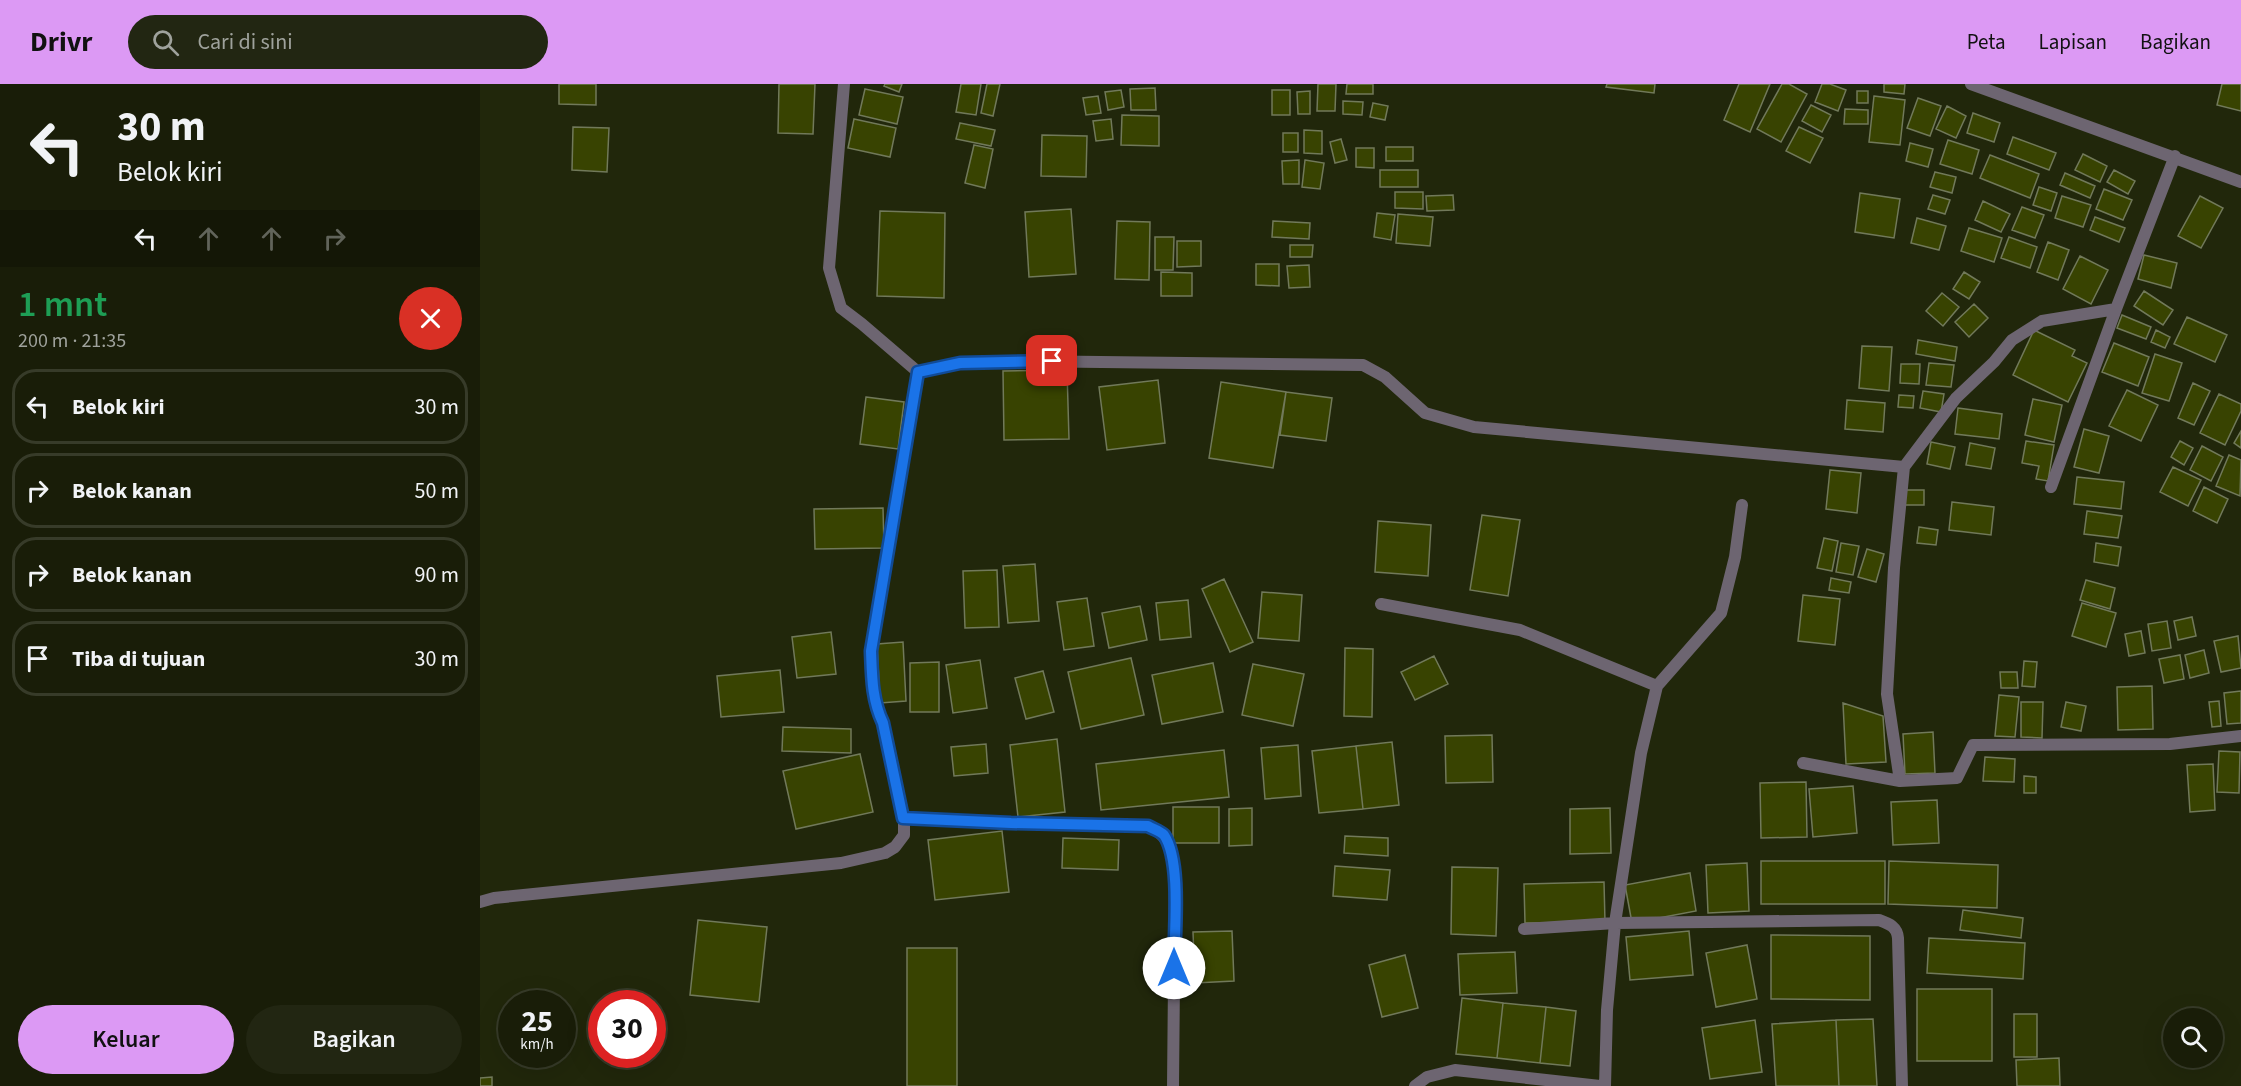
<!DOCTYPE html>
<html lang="id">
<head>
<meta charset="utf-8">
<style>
  body { margin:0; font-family:"Source Sans 3",sans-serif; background:#222612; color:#f1f3f6; height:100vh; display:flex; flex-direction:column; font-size:22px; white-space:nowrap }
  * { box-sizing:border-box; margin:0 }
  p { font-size:20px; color:#9fa29c }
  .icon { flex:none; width:33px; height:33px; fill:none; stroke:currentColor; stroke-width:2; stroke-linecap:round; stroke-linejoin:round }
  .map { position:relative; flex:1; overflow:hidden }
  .drawer { display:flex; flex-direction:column; background:#191d08; width:480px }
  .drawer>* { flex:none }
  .hud { background:#191d08; color:#f1f3f6; overflow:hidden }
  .buttons { position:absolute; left:1683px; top:924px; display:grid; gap:12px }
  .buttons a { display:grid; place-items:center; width:60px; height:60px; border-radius:50%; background:#191d08; box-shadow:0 6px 24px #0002,0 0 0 2px #373b29; font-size:30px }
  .speed { position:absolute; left:18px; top:906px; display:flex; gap:12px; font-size:30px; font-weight:700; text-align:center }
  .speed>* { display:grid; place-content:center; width:78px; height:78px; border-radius:50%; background:#191d08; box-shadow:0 6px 24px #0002,0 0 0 2px #373b29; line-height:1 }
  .speed small { font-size:15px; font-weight:400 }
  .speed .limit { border:9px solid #d22; background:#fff; color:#111 }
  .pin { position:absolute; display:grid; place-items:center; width:51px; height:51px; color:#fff; margin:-26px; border-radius:12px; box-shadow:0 3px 9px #0006 }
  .me { position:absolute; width:66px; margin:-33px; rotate:0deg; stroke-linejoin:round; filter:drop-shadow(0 0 4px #0008) }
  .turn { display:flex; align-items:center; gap:21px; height:126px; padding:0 18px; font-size:27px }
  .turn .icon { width:78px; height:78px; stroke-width:2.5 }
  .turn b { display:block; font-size:42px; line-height:51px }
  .lanes { display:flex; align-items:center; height:57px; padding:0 18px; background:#0003; justify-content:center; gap:30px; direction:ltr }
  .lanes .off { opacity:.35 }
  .round { display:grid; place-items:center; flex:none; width:63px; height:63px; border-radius:32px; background:#222612 }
  .headline { display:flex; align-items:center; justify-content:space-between; height:102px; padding:0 18px }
  h1 { font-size:36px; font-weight:600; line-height:45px; color:#1e9e55 }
  .primary-button { display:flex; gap:12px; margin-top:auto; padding:12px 18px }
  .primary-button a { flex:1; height:69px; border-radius:36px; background:#dc99f4; color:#111; font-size:24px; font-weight:600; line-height:69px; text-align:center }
  .primary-button a+a { background:#222612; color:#f1f3f6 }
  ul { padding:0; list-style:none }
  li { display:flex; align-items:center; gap:18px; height:75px; margin:0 12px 9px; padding:0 6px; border:3px solid #373b29; border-radius:24px }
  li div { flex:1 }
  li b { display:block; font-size:22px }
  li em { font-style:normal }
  header { display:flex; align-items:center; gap:36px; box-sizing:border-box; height:84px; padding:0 30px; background:#dc99f4; color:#111 }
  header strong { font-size:28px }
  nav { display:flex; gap:33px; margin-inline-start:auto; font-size:21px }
  .search { width:420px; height:54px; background:#222612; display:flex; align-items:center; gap:15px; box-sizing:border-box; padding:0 21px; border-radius:33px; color:#9fa29c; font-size:22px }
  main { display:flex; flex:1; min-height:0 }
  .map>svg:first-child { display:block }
</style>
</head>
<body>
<header>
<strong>Drivr</strong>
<div class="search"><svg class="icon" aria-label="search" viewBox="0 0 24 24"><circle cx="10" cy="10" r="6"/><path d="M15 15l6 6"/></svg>Cari di sini</div>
<nav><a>Peta</a><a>Lapisan</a><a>Bagikan</a></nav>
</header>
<main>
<section class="drawer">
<div class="hud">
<div class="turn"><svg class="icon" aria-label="left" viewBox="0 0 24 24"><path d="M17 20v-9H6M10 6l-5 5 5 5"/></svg><div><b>30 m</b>Belok kiri</div></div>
<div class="lanes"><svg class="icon" aria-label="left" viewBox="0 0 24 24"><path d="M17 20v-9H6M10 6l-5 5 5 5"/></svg><svg class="icon off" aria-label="ahead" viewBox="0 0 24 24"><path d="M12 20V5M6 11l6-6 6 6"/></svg><svg class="icon off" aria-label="ahead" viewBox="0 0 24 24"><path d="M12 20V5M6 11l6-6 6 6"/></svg><svg class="icon off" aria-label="right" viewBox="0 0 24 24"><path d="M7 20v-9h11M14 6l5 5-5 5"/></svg></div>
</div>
<div class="headline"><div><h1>1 mnt</h1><p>200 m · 21:35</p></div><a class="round" style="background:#d93025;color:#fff"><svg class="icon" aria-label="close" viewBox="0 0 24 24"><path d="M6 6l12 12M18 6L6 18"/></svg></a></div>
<ul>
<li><svg class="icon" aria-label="left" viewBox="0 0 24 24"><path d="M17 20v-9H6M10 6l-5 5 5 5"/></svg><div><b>Belok kiri</b></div><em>30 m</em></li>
<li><svg class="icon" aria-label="right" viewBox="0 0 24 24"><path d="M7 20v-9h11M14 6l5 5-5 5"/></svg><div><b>Belok kanan</b></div><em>50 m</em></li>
<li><svg class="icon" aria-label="right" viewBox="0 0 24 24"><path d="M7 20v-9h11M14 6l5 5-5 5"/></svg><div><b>Belok kanan</b></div><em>90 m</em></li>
<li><svg class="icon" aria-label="arrive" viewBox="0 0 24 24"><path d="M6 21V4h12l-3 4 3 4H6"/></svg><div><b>Tiba di tujuan</b></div><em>30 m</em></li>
</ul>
<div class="primary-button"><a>Keluar</a><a>Bagikan</a></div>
</section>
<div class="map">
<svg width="1761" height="1002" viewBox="0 0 1761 1002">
  <rect width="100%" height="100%" fill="#21270b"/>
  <path fill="#384301" stroke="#71795a" stroke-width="1.5" d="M79,0H116V21L79,20Z
    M299,0H335L333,50L298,49Z
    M405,0H422L419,8L404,2Z
    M481,0H501L496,31L476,28Z
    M507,0H520L513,32L501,29Z
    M838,0H856L855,27H837Z
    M867,0H893V10H866Z
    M1127,0H1175L1174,9L1126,3Z
    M1259,0H1290L1270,48L1244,36Z
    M1302,0H1309L1327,10L1301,58L1277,45Z
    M1342,0H1350L1366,6L1358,27L1335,18Z
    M1404,0H1425L1424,10L1404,8Z
    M1742,0H1761V27L1737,21Z
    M675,4L676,26H651L650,5Z
    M385,5L423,13L417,40L379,31Z
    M641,6L644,23L628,26L625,8Z
    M792,6H810V31H792Z
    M830,7V30H818L817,8Z
    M1377,7H1388V19H1377Z
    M618,12L621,29L606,31L603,14Z
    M1394,12L1425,16L1420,61L1389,58Z
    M1438,14L1461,22L1450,52L1427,44Z
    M863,17L883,18L882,31L863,30Z
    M893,19L908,22L905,36L890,33Z
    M1331,21L1351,31L1342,48L1322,37Z
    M1467,22L1486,32L1476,54L1456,45Z
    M1365,25L1388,26V40H1364Z
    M1493,29L1520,39L1514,58L1487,49Z
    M642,31L679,32V62L641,61Z
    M374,35L416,44L410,73L368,64Z
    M631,35L633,55L616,57L613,37Z
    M480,39L515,46L511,62L476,55Z
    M93,43L129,44L127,88L92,86Z
    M1319,43L1343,54L1330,79L1306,67Z
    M824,46L842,47V70L824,69Z
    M803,49H818V68H803Z
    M562,51L607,52L606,93L561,92Z
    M1533,53L1576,69L1569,86L1527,70Z
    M861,55L867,76L855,79L850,58Z
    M1468,56L1499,66L1492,90L1460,80Z
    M1430,59L1453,65L1448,83L1426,77Z
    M494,61L513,65L505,104L485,99Z
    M906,63H933V77H906Z
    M876,64H894V84L876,83Z
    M1603,70L1627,82L1620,98L1595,86Z
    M1510,71L1559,90L1550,114L1500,94Z
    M819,76V100H803L802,77Z
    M825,76L844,79L840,105L822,103Z
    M900,86H938V103H900Z
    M1634,86L1655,97L1648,110L1627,98Z
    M1455,88L1476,93L1472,109L1450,103Z
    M1585,89L1615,102L1610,114L1580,101Z
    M1559,103L1577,109L1571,127L1553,121Z
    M1624,105L1652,116L1643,136L1616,125Z
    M915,108H943V125L915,124Z
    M1380,109L1420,115L1414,154L1375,148Z
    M973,111L974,126L947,127L946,112Z
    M1453,111L1470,116L1465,130L1448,125Z
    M1582,112L1611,121L1603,143L1575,134Z
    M1720,112L1743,124L1721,164L1698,152Z
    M1503,117L1530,130L1521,148L1495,136Z
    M1542,123L1564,131L1555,154L1532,146Z
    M591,125L596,190L549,193L545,128Z
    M400,127L465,129L464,214L397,212Z
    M897,129L915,131L911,156L894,153Z
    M918,130L953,133L950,162L916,159Z
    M1615,133L1645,144L1639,158L1610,146Z
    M1437,134L1466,142L1459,166L1431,159Z
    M637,137L670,138L669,196L635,195Z
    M793,137L830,139L829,155L792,153Z
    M1489,144L1522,154L1514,178L1481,167Z
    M675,153H694L693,186H675Z
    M1529,153L1557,163L1550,184L1521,174Z
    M697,157H721V182L697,183Z
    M1568,158L1589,166L1578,196L1557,188Z
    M810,161H833L832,173H810Z
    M1664,171L1697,179L1691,204L1658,195Z
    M1600,172L1628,186L1611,220L1583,205Z
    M776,180H799V202L776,201Z
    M829,181L830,203L809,204L807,182Z
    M681,188L712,189V212H681Z
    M1484,188L1500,198L1489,215L1473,205Z
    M1664,207L1693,226L1683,241L1654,222Z
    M1462,209L1479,223L1463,242L1446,227Z
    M1494,220L1508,234L1489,253L1475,238Z
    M1642,231L1671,243L1666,255L1637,244Z
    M1707,233L1747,251L1735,278L1694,260Z
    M1554,246L1595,266L1592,272L1607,279L1588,318L1533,291Z
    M1676,246L1690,253L1685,264L1671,258Z
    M1438,256L1477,263L1475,277L1436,270Z
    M1634,259L1669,273L1658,302L1622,288Z
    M1382,262L1412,263L1409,307L1379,304Z
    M1675,270L1702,279L1689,317L1662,309Z
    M1449,279L1474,281L1471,303L1446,301Z
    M1421,280H1440L1439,300L1420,299Z
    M587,286L589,355L524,356L523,287Z
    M678,296L685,359L627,366L619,303Z
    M741,298L806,308L793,384L729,374Z
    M1713,299L1730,307L1714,341L1698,334Z
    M1647,306L1678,321L1661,357L1629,342Z
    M1443,307L1464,310L1461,328L1440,324Z
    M806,308L852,314L846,357L800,351Z
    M1739,310L1761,320V327L1745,361L1720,349Z
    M1419,311L1434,312L1433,324L1418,323Z
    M386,313L424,318L418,365L380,360Z
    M1553,315L1582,321L1574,358L1545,351Z
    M1367,316L1405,319L1403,348L1365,345Z
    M1478,324L1522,330L1519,355L1475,350Z
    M1604,345L1629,352L1619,389L1594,383Z
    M1761,347V364L1754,359Z
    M1546,357L1574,361L1568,397L1556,395L1559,382L1542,379Z
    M1700,357L1713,364L1704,381L1691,373Z
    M1451,358L1475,363L1470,385L1447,380Z
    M1490,359L1515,364L1511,385L1486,381Z
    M1722,362L1743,373L1731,397L1710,386Z
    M1749,371L1761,376L1760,412L1736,402Z
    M1693,383L1721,396L1708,422L1680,408Z
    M1350,386L1381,389L1377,429L1346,425Z
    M1597,393L1644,398L1641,425L1594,420Z
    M1724,403L1748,415L1737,439L1713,427Z
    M1422,406H1444V421H1422Z
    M1472,418L1514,423L1511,451L1469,446Z
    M403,424L404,464L335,465L334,425Z
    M1607,427L1642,432L1638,454L1604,450Z
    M1002,431L1040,436L1028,512L990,506Z
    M898,437L951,441L948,492L895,488Z
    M1439,443L1458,446L1456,461L1437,459Z
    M1344,454L1358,457L1352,487L1337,484Z
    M1361,459L1379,462L1373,491L1356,488Z
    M1616,459L1641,463L1638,482L1614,478Z
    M1387,465L1404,470L1396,498L1378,493Z
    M555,480L559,537L528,539L523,482Z
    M517,486L519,543L485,544L483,487Z
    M1351,494L1371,498L1369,509L1349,506Z
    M744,495L773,558L750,568L722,505Z
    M1606,496L1635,504L1630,525L1600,516Z
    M782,508L822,511L819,557L778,554Z
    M1323,511L1360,515L1355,561L1318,557Z
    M607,514L614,562L584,566L577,518Z
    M708,516L711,553L680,556L676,519Z
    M1602,519L1636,529L1626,563L1592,552Z
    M660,522L667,556L629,564L622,529Z
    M1712,533L1716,552L1698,556L1694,537Z
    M1687,537L1691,564L1672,567L1668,540Z
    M1661,547L1665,569L1649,572L1645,550Z
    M351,548L356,590L317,594L312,553Z
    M1758,552L1761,584L1741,588L1734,557Z
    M423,558L426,617L400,619L397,560Z
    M865,564L893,565L892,633L864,632Z
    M1724,566L1729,589L1710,594L1705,571Z
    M1700,571L1704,595L1684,599L1679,575Z
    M954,572L968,600L935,616L921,588Z
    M651,574L664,631L601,645L588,588Z
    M500,576L507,624L473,629L466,581Z
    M1544,577L1557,578L1555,603L1542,602Z
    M459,578V628H430V579Z
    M733,579L743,628L682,640L672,591Z
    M773,580L824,590L813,642L762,631Z
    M300,586L304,628L241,633L237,592Z
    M563,587L574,628L546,635L535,594Z
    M1520,588H1537L1538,604H1521Z
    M1672,602L1673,645L1638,646L1637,603Z
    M1761,607V639L1747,640L1744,609Z
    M1519,611L1539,613L1535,653L1515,652Z
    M1739,617L1741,642L1732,643L1729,618Z
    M1541,618H1563L1562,654L1541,653Z
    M1586,618L1606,622L1601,647L1581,643Z
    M1363,619L1403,632L1406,678L1366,680Z
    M303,643L371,645V669L302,667Z
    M1453,648L1455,689L1425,690L1423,650Z
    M1012,651L1013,698L966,699L965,652Z
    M577,655L585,728L538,733L530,661Z
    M912,658L919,721L883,725L876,662Z
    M506,660L508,689L474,692L471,663Z
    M818,661L821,712L785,715L781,664Z
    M876,662L883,725L839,729L832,667Z
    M744,666L749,713L621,726L616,680Z
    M1739,667L1760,668L1759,709L1737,708Z
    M380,670L393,728L316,745L303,687Z
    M1505,673L1535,675L1534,698L1503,697Z
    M1733,680L1735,726L1710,728L1707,681Z
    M1544,692L1556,693V709H1544Z
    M1326,698L1327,753L1281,754L1280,699Z
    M1373,702L1377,749L1333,753L1329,705Z
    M1457,716L1459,759L1413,761L1411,718Z
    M693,723H739V759H693Z
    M772,724V761L749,762V725Z
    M1130,724L1131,769L1090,770V725Z
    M522,747L529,808L455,816L448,756Z
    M865,752L908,754V772L864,769Z
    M583,754L639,756L638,786L582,784Z
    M1281,777H1405V820H1281Z
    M1409,777L1518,781L1517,824L1408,820Z
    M1267,779L1269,827L1228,829L1226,781Z
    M855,782L910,786L907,816L853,812Z
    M972,783L1018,784L1016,852L971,850Z
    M1210,789L1216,827L1152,839L1145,801Z
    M1124,798L1125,838L1045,839L1044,800Z
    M1483,826L1543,834L1541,854L1480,846Z
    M218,836L287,843L279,918L210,911Z
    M752,847L754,897L715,899L713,848Z
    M1209,847L1213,891L1150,896L1146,853Z
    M1291,851L1390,852V916L1291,915Z
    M1449,854L1545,859L1543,895L1447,889Z
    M1267,861L1277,915L1236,923L1226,869Z
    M427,864H477V1002H427Z
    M1035,868L1037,909L980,911L978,870Z
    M925,871L938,924L902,933L889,881Z
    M1437,905H1512V977H1437Z
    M982,914L1023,919L1017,974L976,970Z
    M1023,919L1066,923L1060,979L1017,974Z
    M1066,923L1096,927L1090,982L1060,979Z
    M1534,930H1557V973H1534Z
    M1393,935L1397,1002H1359L1356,936Z
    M1275,936L1282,988L1230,995L1222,944Z
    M1356,936L1359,1002H1296L1292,940Z
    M1579,974L1580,1002H1537L1536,976Z
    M12,993V1002H0V994Z"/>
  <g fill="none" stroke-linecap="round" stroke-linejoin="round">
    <path stroke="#6d6571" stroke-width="12" d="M901,520L1040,546L1177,602
      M1044,845L1135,839L1399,836C1410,840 1417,843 1418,854L1422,1002
      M935,1002L947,993L975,986L1120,1002
      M1125,1002L1127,926L1135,839L1161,669L1177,602L1241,529L1255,473L1262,421"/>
    <path stroke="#6d6571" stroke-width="12" d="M364,0L349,184L361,224L382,240L438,288
      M1491,0L1761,98
      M1636,225L1562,237L1532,256L1514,278L1476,314L1424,383L1414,484L1407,610L1420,697L1477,694L1493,661L1690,660L1761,652
      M438,288L480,279L526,277L883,281L905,293L945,329L994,343L1424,383
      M1571,403L1636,225L1695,72
      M1323,679L1420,697
      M424,734L531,739L668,742C692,754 690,765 695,790L693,1002
      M0,818L14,814L361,779L405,769L415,763L424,751V734L403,639C391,616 392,593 391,568L438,288"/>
  </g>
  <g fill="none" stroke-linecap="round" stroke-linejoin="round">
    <g stroke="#114b97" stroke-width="15">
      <path id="route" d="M572,277L480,279L438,288L391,567C392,593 392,616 403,639L423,734L531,739L668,742C673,745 680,747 684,751C702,777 694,852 694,884"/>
    </g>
    <use href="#route" stroke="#1a73e8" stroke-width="10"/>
  </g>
</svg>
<div class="buttons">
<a><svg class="icon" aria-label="search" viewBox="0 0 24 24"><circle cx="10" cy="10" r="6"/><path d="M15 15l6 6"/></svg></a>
</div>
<div class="speed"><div>25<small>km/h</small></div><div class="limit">30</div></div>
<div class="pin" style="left:572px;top:277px;background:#d93025"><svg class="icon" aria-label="arrive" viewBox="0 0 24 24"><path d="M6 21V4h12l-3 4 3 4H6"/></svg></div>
<svg class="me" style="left:694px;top:884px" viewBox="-20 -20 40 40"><circle r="19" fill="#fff"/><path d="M0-13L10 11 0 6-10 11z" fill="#1a73e8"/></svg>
</div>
</main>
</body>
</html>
